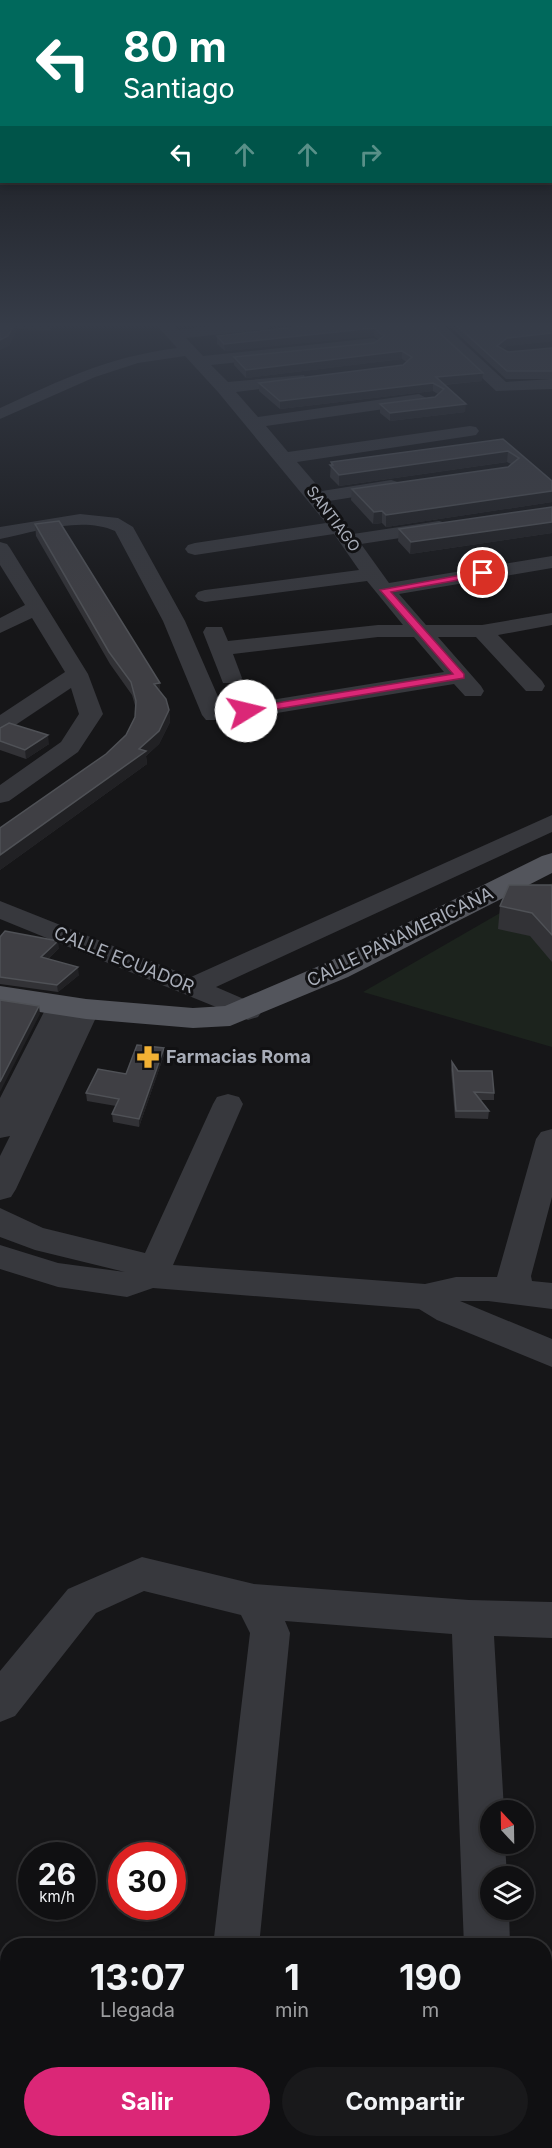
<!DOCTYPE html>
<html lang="es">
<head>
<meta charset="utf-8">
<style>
  body { margin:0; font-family:Inter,sans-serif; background:#19191b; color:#f1f3f6; height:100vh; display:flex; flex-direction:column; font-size:22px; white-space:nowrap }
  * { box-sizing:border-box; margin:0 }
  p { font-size:20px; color:#9c9d9f }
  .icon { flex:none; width:33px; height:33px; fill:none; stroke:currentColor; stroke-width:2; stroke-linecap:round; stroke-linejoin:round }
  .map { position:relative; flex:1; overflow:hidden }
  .drawer { position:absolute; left:0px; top:1938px; width:552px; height:210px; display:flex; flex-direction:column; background:#101012; border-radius:24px 24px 0 0; box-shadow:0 3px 9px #0003,0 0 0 2px #303032 }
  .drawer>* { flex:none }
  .hud { position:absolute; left:0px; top:0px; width:552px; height:183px; box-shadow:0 3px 9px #0003,0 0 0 2px #303032; background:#00695c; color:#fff; overflow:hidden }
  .needle { width:39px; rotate:338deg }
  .controls { position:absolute; left:480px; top:1800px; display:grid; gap:12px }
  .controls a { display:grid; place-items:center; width:54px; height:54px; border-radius:50%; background:#101012; box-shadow:0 3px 9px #0003,0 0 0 2px #303032; font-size:30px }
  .speed { position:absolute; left:18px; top:1842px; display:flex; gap:12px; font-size:30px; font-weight:700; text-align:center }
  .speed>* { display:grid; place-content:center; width:78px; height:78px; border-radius:50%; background:#101012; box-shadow:0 3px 9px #0003,0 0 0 2px #303032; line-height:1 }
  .speed small { font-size:15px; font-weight:400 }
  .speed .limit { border:9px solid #d22; background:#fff; color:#111 }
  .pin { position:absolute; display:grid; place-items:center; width:51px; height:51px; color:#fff; margin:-26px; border:3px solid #fff; border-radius:50%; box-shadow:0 2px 6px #0007 }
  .me { position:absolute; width:66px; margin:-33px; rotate:81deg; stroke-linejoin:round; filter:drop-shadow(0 0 4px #0008) }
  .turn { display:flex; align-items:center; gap:21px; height:126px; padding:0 24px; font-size:27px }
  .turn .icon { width:78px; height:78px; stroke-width:2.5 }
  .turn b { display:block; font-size:42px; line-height:51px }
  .lanes { display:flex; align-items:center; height:57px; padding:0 24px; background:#0003; justify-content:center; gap:30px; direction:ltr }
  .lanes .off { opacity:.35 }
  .eta { display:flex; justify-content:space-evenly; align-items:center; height:102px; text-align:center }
  .eta b { font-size:36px; font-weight:700; line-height:42px }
  .action { display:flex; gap:12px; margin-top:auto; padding:12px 24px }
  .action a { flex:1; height:69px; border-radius:36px; background:#db2777; color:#fff; font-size:24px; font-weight:700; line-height:69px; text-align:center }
  .action a+a { background:#19191b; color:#f1f3f6 }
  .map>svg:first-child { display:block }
</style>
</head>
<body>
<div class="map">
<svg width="552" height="2148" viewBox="0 0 552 2148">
  <rect width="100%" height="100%" fill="#161618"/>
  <path fill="#1c231d" d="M552,883V1047L363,992Z"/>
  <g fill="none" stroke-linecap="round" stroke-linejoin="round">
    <path fill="#37383d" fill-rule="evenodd" d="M156,324H173L178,330L223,324H274L266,329L186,338L203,356L374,338L382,343L374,348L211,365L228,382L304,375L306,379L298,384L236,392L258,417L419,394L428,399L419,404L266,426L288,452L470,426L476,427L479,431L476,435L470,436L297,462L322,491L391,480L398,482L400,486L398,490L329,501L353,534L439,521L446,523L449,527L446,531L361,544L389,583L552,556V568L399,594L426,625H482L552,613V625L498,635L542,681L545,686L542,691H526L476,637H438L481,686L484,691L481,696H465L454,684L246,718L238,716L234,711L238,706L246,704L444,672L414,637H378L233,654L242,678L239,683H223L203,632L206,627H222L228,641L378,625H403L367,581L205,602L198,600L195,596L198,592L205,590L359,570L334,534L195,555L188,553L185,549L188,545L195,543L326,523L218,392L185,356L138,363L95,377L0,419V408C63,379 108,357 177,348Z
      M425,324H443L506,382L552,379V389L496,391Z
      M80,514L118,518L133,527L185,621L226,715L222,720H206L202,715L163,621L115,531C81,516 35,532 0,539V527Z
      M0,542L7,544L10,548L88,674L103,714L78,752L9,801L0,803V785L61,742L79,714L71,688L8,730L0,732V715L65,672L32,618L0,633V618L25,605L0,565Z
      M552,815V832L216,987L258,1005L262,1011L258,1017L248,1020L0,919V901L191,977Z
      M61,997L71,1000L74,1005L86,1000L96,1003L100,1009L16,1189L11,1197L0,1200V1156L10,1136L0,1138V1098L47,1006L51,1000Z
      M228,1094L239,1097L243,1104L173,1265L425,1284L456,1277H497L536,1139L541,1132L552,1129V1197L531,1276L532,1281L552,1283V1309L488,1301H460L552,1339V1367L437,1320L419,1309L153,1288L127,1297L58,1287L0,1269V1245L58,1263L125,1272L35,1250L0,1237V1208L43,1228L145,1253L213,1104L217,1097Z
      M142,1557L254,1584L469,1600L552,1602V1638L494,1636L504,1810H490V1844H505L507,1876H490V1910H509L510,1946H464L452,1634L285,1621L290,1633L259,1946H213L250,1633L241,1615L144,1591L96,1613L15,1716L0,1722V1671L68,1589Z
      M0,2116L8,2117V2140H56L59,2148H0Z
      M190,2140H240V2148H190Z
      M470,2140H520L521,2148H471Z"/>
    <path fill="#53555c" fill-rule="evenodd" d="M552,853V873L348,977L230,1026L193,1028L86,1019L0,1006V986L86,999L193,1008L225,1006L326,963L542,856Z"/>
  </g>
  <path fill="#323236" d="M0,324H54L50,330L17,329L9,346Z
    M430,324L482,381L444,385L465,412L390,421L380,413V404L435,397L438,394L433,391L280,409L259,391V383L403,365L407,362L402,359L246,378L234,365V357L374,343L379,340L374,336L225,351L217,344V336Z
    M447,324H552V341L507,346L503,349L508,352L552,348V379H506Z
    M503,439L552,481V502L386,527L382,523L373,524L351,500L352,489L508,467L511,464L507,462L339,486L330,477L331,462Z
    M552,507V533L410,554L398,541L399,529Z
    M35,524L160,692L169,710L170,722L159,744L146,756L147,764L0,870V828L106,754L126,735L135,717L136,709L132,695L110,664L36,536Z
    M0,728L49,744L26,759L0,750Z
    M552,885V962L530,936L498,929L500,906Z
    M0,937L59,948L48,959L79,975L58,992L0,984Z
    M164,1048V1055L139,1127L113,1122L112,1114L116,1106L87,1101L86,1093L126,1074Z
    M452,1062L458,1071L494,1093V1100H480L489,1111L488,1119L455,1118L451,1070Z"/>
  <path fill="#212124" d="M14,324H17V329L9,346L0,350V340Z
    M50,324H54L50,330Z
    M374,328V336L225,351L224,344Z
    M552,333V341L507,346L497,354V346L507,338Z
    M402,351V359L246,378V370Z
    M483,373L482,381L437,385L436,377Z
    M433,383V391L280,409V401Z
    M466,404L465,412L390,421V413Z
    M508,451L507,462L339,486V475Z
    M552,491V502L386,527V515Z
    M382,511V523L373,524L374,512Z
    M552,522V533L410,554L411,542Z
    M160,683V696L154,684Z
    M169,710L170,722L159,744L146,756L147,764L0,870V855Z
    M48,735L49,744L26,759L25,750Z
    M58,941L59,948L41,965V957Z
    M78,967L79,975L58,992L57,985Z
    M39,1006L40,1014L0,1092V1082Z
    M164,1048V1055L139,1127V1119Z"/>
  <path fill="#3f3f44" stroke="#4f5156" stroke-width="1.5" d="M0,324H14L8,336L0,340Z
    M320,324H430L483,373L436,377L466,404L390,413L380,404L435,397L444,389L433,383L280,401L259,383L403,365L412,357L402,351L246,370L234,357L374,343L384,336L374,328L224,344L217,336Z
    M455,324H552V333L507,338L497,346L508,352L552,348V371H507Z
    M503,439L552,481V491L386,515L382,511L374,512L352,489L508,467L519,458L508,451L339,475L330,465H333L331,462Z
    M552,507V522L411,542L399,529Z
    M59,521L160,683L154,684L166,699L169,710L159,731L139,749L146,751L0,855V828L106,754L126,735L135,717L136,701L131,682L109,652L35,524Z
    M9,723L48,735L25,750L0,741V728Z
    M509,885H552V935L532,913L500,906Z
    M5,931L58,941L41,957L78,967L57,985L0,977V937Z
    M0,1000L39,1006L0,1082Z
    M137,1045L164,1048L139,1119L112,1114L119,1099L86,1093L98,1069L126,1074Z
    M452,1062L458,1071H492L494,1093L474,1092L489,1111H456Z"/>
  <linearGradient id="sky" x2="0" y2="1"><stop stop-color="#0c0c0d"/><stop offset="0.52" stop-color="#363c48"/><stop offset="1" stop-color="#363c48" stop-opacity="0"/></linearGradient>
  <rect width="552" height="625" fill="url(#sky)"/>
  <path fill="#db2777" stroke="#8e194d" stroke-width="1.5" d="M483,571H486V575L391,592L464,674V678L246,714L240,711L246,708L453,674L380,590Z"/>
  <defs>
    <g id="pharmacy-bare" transform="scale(1.8)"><path d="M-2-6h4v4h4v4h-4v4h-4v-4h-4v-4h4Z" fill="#f2b134" stroke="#111113" stroke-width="2.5" paint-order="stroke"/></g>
  </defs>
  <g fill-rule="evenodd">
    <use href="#pharmacy-bare" x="148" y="1057"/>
  </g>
  <g text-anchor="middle" stroke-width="6" stroke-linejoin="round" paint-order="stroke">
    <g font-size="15" fill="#a8adb8" stroke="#111113">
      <text transform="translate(333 519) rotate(53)" y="5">SANTIAGO</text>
    </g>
    <g font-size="18" fill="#a8adb8" stroke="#111113">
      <text transform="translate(400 937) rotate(-26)" y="6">CALLE PANAMERICANA</text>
      <text transform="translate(124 960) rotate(22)" y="6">CALLE ECUADOR</text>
    </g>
    <g font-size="18" font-weight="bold" fill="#a8adb8" stroke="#111113" text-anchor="start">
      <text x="166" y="1063">Farmacias Roma</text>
    </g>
  </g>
</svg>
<div class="controls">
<a><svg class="needle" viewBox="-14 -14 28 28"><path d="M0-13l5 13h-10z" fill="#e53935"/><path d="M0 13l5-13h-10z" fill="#9c9d9f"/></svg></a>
<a><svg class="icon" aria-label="layers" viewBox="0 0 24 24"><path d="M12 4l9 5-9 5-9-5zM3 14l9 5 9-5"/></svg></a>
</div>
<div class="speed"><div>26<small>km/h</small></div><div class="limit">30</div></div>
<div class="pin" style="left:483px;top:573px;background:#d93025"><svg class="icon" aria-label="arrive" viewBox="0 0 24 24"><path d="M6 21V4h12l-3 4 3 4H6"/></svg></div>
<svg class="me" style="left:246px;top:711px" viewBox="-20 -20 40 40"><circle r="19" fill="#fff"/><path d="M0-13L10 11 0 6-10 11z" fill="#db2777"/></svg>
<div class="hud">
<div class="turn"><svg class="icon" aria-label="left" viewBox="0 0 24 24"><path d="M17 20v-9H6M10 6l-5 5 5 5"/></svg><div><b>80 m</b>Santiago</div></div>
<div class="lanes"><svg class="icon" aria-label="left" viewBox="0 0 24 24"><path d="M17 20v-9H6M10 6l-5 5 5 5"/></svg><svg class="icon off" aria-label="ahead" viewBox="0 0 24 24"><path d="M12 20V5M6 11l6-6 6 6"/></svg><svg class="icon off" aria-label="ahead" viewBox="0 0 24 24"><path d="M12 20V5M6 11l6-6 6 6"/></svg><svg class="icon off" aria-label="right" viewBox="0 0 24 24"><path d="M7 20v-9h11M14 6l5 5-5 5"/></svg></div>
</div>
<section class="drawer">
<div class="eta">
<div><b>13:07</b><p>Llegada</p></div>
<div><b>1</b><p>min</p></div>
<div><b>190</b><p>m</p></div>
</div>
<div class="action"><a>Salir</a><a>Compartir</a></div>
</section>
</div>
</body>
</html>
